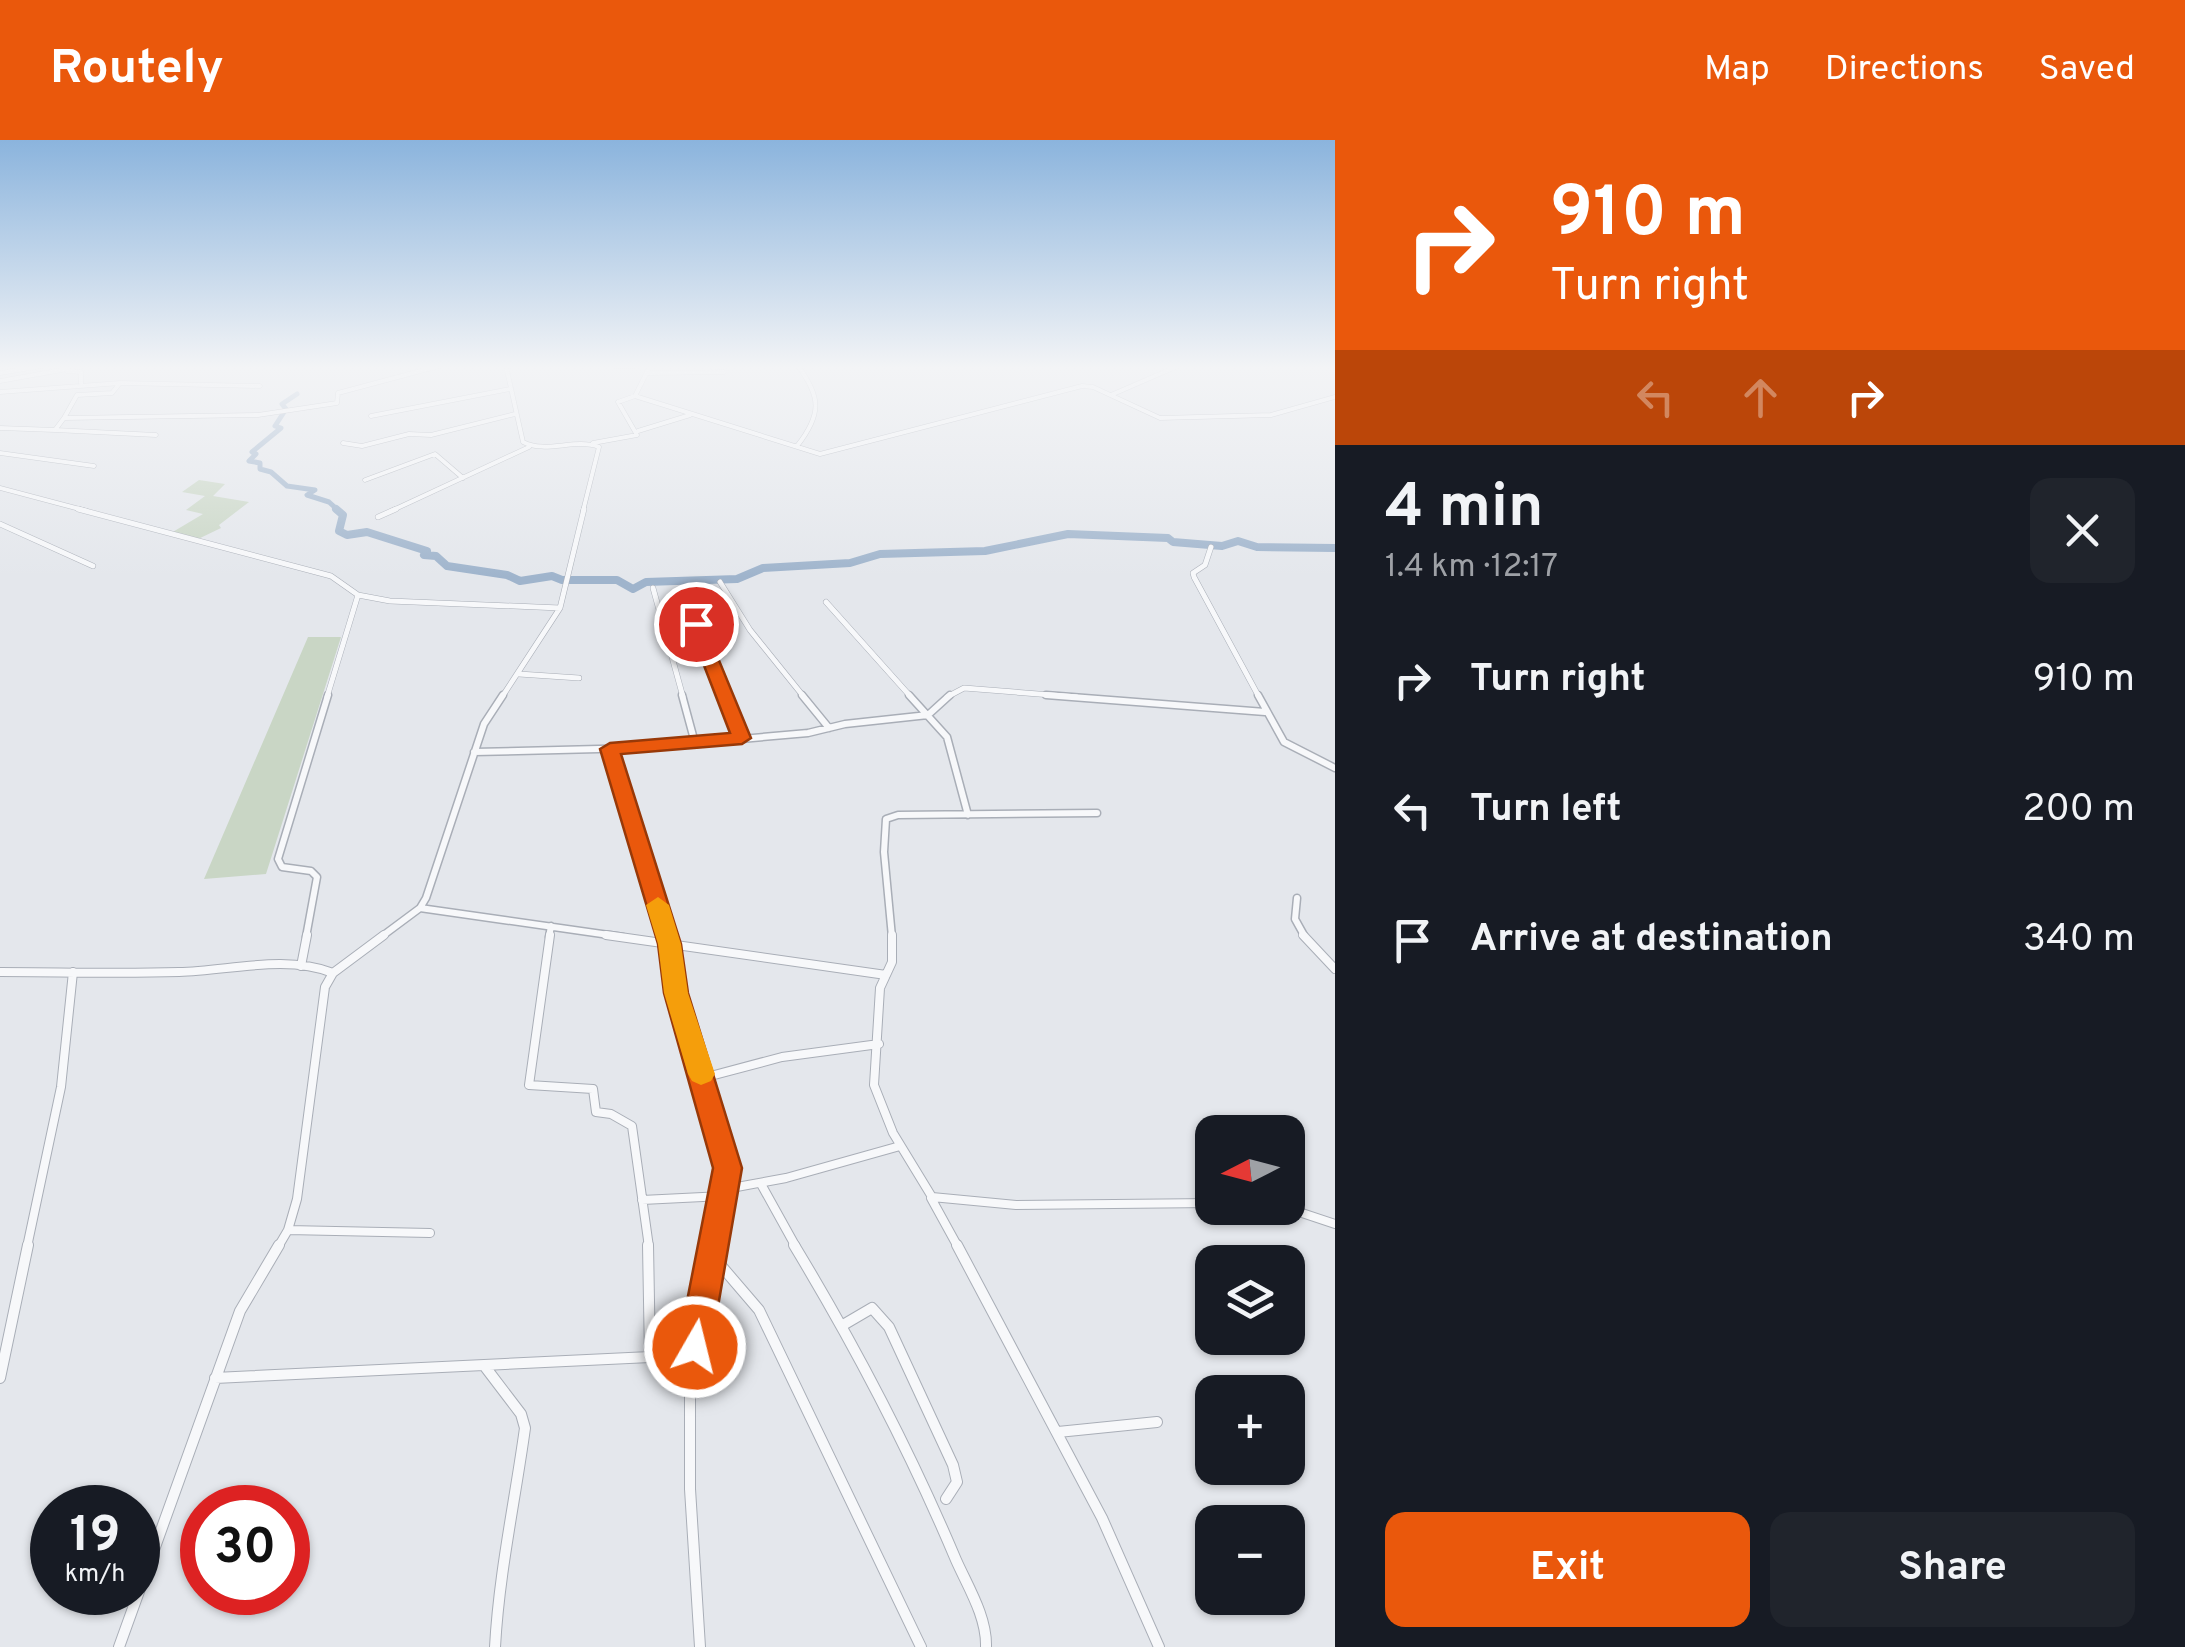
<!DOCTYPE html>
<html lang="en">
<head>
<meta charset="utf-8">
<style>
  body { margin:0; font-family:Overpass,sans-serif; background:#20242c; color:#f1f3f6; height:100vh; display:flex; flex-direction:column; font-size:38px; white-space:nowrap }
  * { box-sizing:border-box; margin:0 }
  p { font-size:32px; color:#9ea1a6 }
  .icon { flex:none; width:55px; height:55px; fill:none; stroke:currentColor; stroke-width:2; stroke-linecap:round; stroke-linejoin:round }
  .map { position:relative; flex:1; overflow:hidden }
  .drawer { display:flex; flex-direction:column; background:#171b24; width:850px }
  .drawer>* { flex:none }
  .banner { background:#ea580c; color:#fff; overflow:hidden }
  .needle { width:65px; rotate:264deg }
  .tools { position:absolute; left:1195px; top:975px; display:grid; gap:20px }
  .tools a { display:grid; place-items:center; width:110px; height:110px; border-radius:20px; background:#171b24; box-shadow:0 2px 8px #0004; font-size:50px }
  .speed { position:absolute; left:30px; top:1345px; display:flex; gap:20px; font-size:50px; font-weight:700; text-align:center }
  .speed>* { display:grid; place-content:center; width:130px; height:130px; border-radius:50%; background:#171b24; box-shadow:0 2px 8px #0004; line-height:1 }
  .speed small { font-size:25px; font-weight:400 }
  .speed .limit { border:15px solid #d22; background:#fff; color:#111 }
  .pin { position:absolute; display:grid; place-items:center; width:85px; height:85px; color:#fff; margin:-42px; border:5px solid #fff; border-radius:50%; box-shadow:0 2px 10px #0007 }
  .me { position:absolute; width:110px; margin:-55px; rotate:8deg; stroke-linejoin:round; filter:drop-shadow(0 0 8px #0008) }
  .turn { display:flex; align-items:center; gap:35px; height:210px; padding:0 50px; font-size:45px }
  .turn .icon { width:130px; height:130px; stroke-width:2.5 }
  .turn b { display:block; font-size:70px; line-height:85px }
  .lanes { display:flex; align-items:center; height:95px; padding:0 50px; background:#0003; justify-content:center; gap:50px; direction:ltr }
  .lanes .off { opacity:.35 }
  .round { display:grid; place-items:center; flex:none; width:105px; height:105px; border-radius:20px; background:#20242c }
  .overview { display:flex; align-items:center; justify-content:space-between; height:170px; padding:0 50px }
  h1 { font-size:60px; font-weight:700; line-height:75px }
  .button { display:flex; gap:20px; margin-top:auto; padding:20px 50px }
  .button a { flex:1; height:115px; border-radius:20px; background:#ea580c; color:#fff; font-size:40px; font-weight:700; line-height:115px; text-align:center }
  .button a+a { background:#20242c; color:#f1f3f6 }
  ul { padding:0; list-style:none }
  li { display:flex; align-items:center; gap:30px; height:130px; padding:0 50px }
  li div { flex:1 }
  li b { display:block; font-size:38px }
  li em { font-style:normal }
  header { display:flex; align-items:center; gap:60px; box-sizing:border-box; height:140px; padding:0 50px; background:#ea580c; color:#fff }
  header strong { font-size:48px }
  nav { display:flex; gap:55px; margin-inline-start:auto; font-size:35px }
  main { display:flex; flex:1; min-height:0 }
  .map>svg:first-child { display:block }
</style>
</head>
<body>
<header>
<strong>Routely</strong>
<nav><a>Map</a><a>Directions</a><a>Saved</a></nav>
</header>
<main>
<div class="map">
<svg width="1335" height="1507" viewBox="0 0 1335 1507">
  <rect width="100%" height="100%" fill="#e4e7ec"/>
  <path fill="#c9d6c5" d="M199,340L225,344L213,356L249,362L219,385L221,388L196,400L171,393L203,374L186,370L205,356L182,352Z
    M308,497H341L266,734L204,739Z"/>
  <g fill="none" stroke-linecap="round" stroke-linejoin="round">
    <path stroke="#9fb4cc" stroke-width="5" d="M297,254L282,264L286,269L275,286L281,288L252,312L256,314L249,321L260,323V329L271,332L287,346L315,350L307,355L329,362L339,371"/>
    <path stroke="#9fb4cc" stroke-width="8" d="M336,369L343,375L339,391L347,395L367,392L427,411L424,415L436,416L447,426L507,435L520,441L552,436L562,440H617L633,449L646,442L737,439L763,428L850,423L880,414L985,411L1068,394L1168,398L1173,402L1222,406L1238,401L1257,407L1335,408"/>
    <g stroke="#a9aeb7" stroke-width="5">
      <path id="minor-far4" d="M506,226L523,302C546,314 574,298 599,307L583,371
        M614,226H634
        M68,228L67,231L81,232V243
        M0,233L42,226
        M648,233L724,232
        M0,241L67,229
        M121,243L260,246
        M0,252L120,243L112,253L77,255L64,278L258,275L337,263L338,253L439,226
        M1111,255L1178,226
        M635,256L650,226
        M371,276L510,249
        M0,288L55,290L64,278
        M55,290L156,295
        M638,291L690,275
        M343,303L362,306L409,294L431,295L515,274
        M593,303L637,295L618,262L635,256L820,314L1082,246L1093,247L1160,278L1271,275L1335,257
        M797,306C822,274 821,257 798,226
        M0,313L94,326
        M365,340L435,314L463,338
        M0,348L87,371
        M391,371L529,307"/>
    </g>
    <g stroke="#a9aeb7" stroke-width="6">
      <path id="minor-far3" d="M78,369L331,436L358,455L327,557
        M378,377L396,369
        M0,384L93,426
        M1211,407L1205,425L1193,433L1194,437L1259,557
        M720,442L750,490L804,557
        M653,448L683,557
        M358,455L390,461L560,468
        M826,462L911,557
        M693,474L726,557
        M519,534L579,538
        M502,557L560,468L584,369
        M947,557L964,548L1077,557"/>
    </g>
    <g stroke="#a9aeb7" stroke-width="9">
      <path id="minor-far2" d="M682,555L695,603
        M725,555L742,598
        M802,555L829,588
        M909,555L947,597L968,675
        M1046,555L1265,572
        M1258,555L1284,602L1335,628
        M610,609L668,797
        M474,612L639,608L808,593L845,584L928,575L950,555
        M1297,758L1295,779L1305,797
        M420,768L623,797
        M306,797L317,737L311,731L282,727L278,719L328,555
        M381,797L420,768L426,758L484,584L503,555
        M549,797L551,786
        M892,797L884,712L886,679L898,675L1097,673"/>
    </g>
    <g stroke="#a9aeb7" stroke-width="10">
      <path id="minor-far1" d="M550,795L529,945L593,949L596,972L611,974L632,986L649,1107
        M606,795L886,835
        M667,795L676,853L728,1029L712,1107
        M892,795V822L880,848L874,945L893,993L932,1057L1016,1065L1212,1063
        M1303,795L1335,829
        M301,826L307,795
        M0,832C60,832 119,834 179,832C229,831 285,814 333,833
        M703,938L782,917L879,904
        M761,1044L796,1107
        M726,1049L786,1038L900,1006
        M931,1058L958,1107
        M642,1060L723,1056
        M1287,1068L1335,1084
        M288,1090L430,1093
        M27,1107L61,947L73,832
        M278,1107L288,1090L297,1059L325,847L333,833L384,795"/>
    </g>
    <g stroke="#a9aeb7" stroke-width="12">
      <path id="minor" d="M794,1105C855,1206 910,1311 956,1420C968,1447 987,1477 986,1507
        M957,1105L1102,1378L1159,1507
        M711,1114L759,1170L921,1507
        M843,1185L872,1168L889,1187L953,1325L957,1342L946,1359
        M486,1228L521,1274L525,1288C515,1361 499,1433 495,1507
        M0,1238L28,1105
        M215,1238L650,1217L648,1105
        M1058,1292L1157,1282
        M119,1507L240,1171L279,1105
        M700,1507L690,1349V1240L712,1105"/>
    </g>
    <use href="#minor-far4" stroke="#f7f8fa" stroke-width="4"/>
    <use href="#minor-far3" stroke="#f7f8fa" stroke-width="5"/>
    <use href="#minor-far2" stroke="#f7f8fa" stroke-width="6"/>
    <use href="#minor-far1" stroke="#f7f8fa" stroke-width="8"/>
    <use href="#minor" stroke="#f7f8fa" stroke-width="10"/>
  </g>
  <linearGradient id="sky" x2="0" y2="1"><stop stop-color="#8bb4dd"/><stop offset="0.52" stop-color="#f3f4f6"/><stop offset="1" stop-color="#f3f4f6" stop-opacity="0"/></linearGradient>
  <rect width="1335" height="437" fill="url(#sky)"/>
  <path fill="#ea580c" stroke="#983908" stroke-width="2.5" d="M696,479L704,484L751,598L742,604L621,614L681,804L688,853L742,1028L711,1207L706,1218L695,1223L683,1218L678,1207L713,1028L664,853L658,804L600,609L610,603L730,593L688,484Z"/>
  <path fill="#f59e0b" d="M658,757L669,765L681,804L688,853L715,934L711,941L701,945L692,941L688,934L664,853L658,804L646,765Z"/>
</svg>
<div class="tools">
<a><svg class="needle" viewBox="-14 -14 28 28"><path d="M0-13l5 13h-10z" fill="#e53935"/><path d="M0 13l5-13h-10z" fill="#9ea1a6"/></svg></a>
<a><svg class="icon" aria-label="layers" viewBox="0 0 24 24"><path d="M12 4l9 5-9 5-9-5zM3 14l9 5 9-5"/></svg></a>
<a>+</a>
<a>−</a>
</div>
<div class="speed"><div>19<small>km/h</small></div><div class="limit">30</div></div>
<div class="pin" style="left:696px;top:484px;background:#d93025"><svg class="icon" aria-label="arrive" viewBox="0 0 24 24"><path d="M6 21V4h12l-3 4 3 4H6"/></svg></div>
<svg class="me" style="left:695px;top:1207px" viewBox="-20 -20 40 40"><circle r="17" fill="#ea580c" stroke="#fff" stroke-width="3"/><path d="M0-11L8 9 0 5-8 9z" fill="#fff"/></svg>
</div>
<section class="drawer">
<div class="banner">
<div class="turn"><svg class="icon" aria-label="right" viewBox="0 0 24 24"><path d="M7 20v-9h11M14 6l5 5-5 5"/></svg><div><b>910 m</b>Turn right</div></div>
<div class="lanes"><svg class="icon off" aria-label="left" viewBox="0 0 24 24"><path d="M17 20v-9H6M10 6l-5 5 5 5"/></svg><svg class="icon off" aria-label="ahead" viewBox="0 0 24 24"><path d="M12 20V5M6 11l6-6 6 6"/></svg><svg class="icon" aria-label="right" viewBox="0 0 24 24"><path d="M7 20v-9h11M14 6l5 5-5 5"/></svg></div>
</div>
<div class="overview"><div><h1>4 min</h1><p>1.4 km · 12:17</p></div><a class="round"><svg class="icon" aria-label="close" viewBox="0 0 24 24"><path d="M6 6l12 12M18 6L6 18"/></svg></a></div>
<ul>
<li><svg class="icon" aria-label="right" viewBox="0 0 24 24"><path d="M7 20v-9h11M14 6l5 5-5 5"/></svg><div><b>Turn right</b></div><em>910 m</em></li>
<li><svg class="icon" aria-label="left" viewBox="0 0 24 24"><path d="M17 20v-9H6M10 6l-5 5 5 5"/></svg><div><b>Turn left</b></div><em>200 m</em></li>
<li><svg class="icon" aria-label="arrive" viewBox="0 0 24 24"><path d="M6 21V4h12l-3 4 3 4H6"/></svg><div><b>Arrive at destination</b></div><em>340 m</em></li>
</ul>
<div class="button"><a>Exit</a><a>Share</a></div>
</section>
</main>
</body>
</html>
